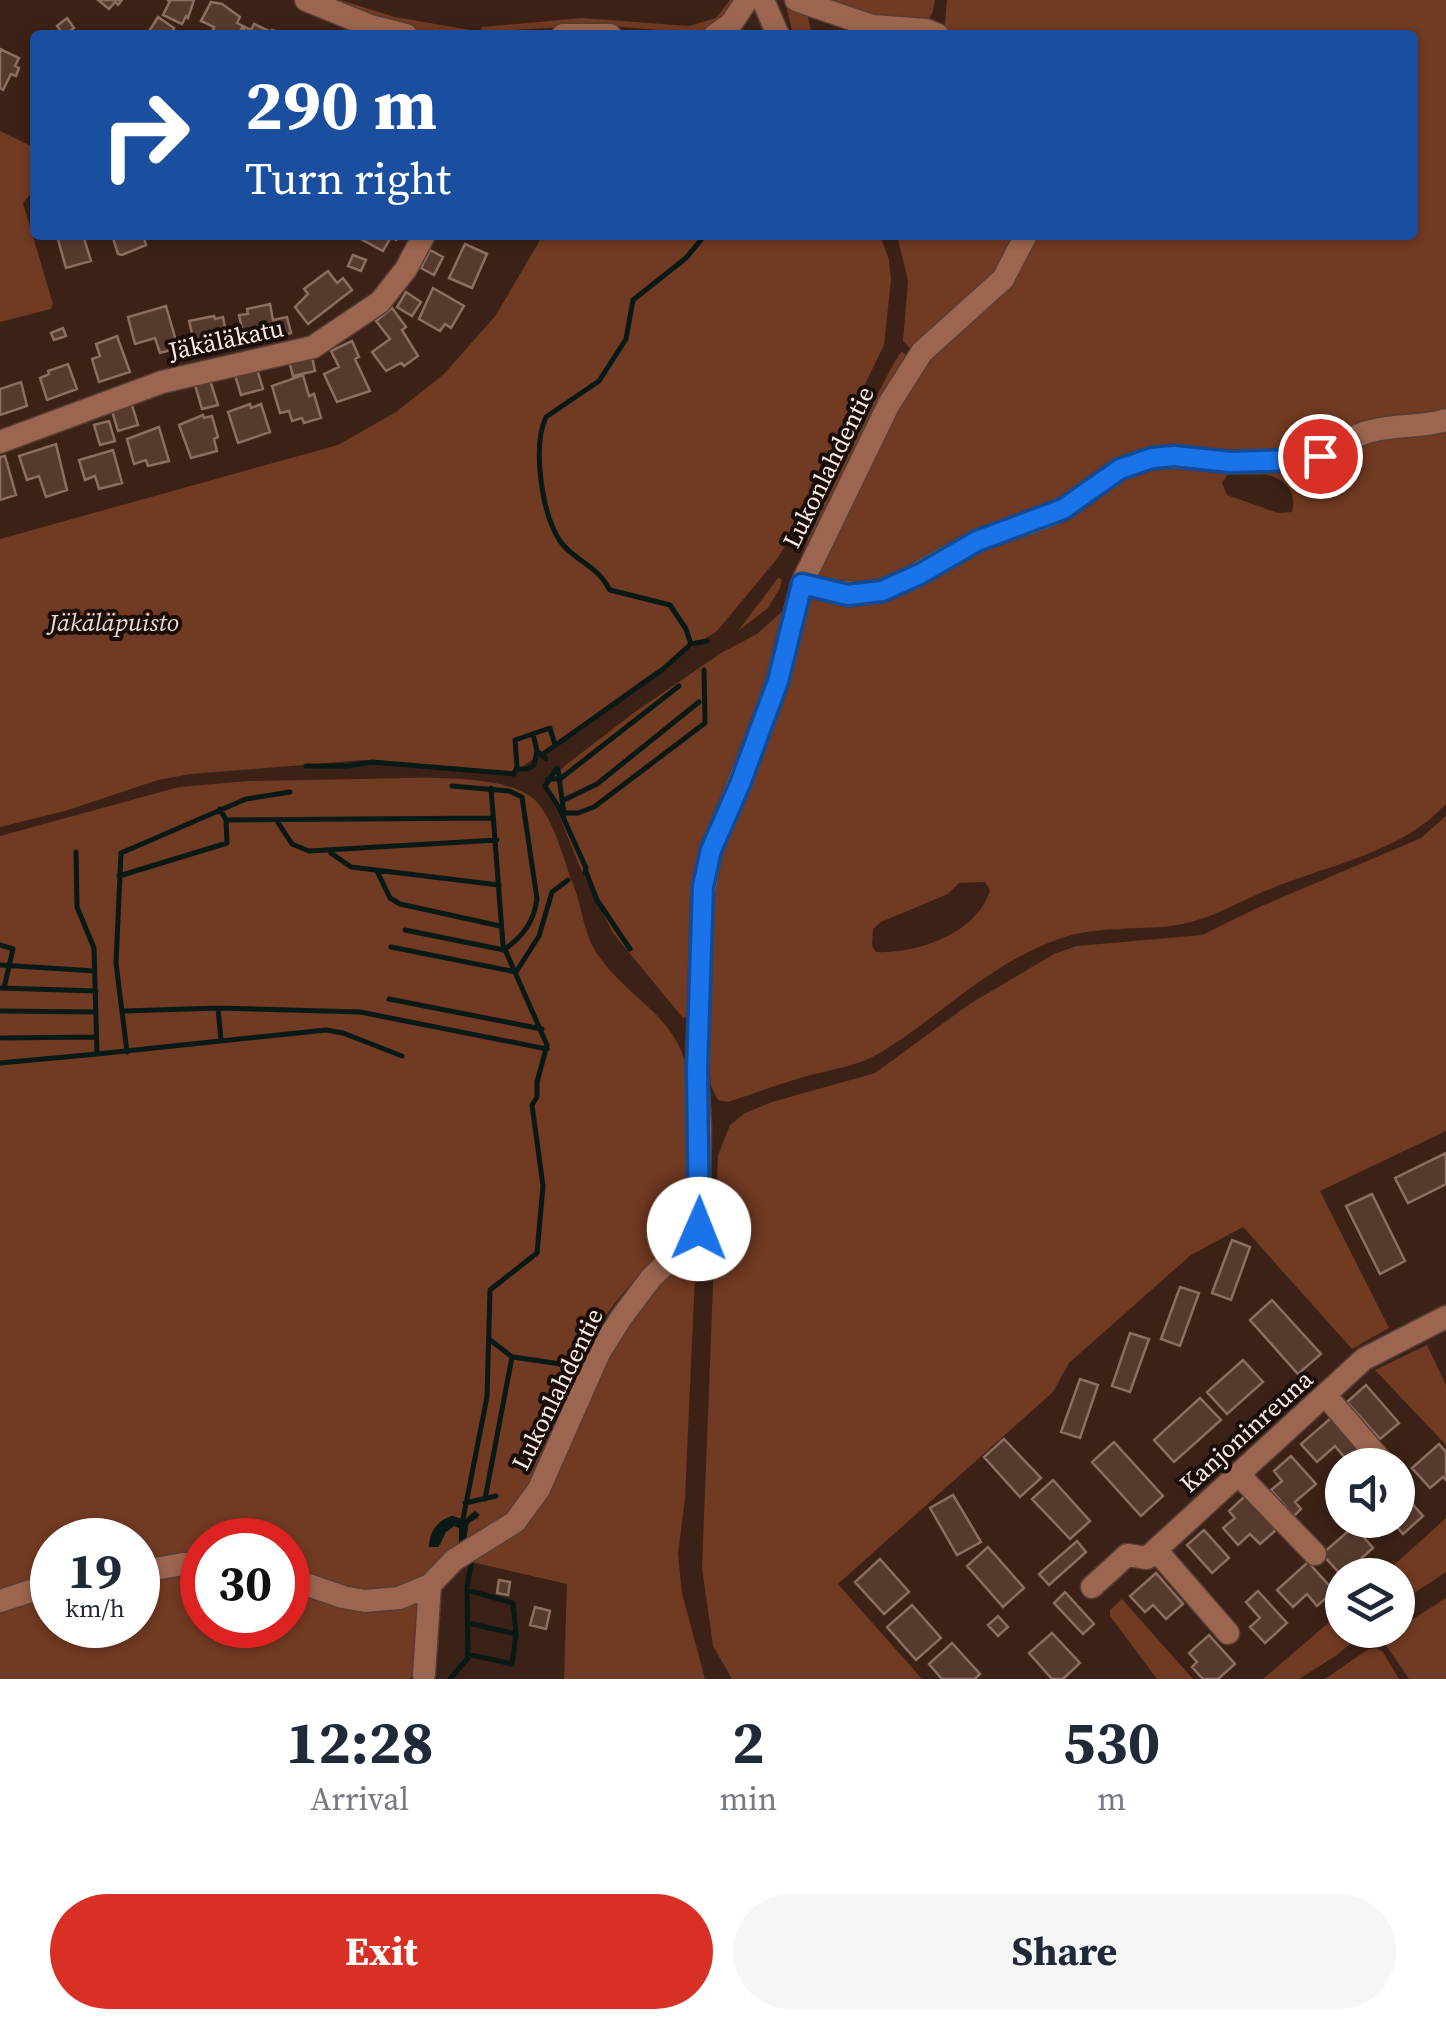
<!DOCTYPE html>
<html lang="en">
<head>
<meta charset="utf-8">
<style>
  body { margin:0; font-family:"Source Serif 4",serif; background:#f6f6f7; color:#1f2937; height:100vh; display:flex; flex-direction:column; font-size:38px; white-space:nowrap }
  * { box-sizing:border-box; margin:0 }
  p { font-size:32px; color:#747a83 }
  .icon { flex:none; width:55px; height:55px; fill:none; stroke:currentColor; stroke-width:2; stroke-linecap:round; stroke-linejoin:round }
  .map { position:relative; height:1679px; overflow:hidden }
  .panel { display:flex; flex-direction:column; background:#fff; flex:1 }
  .panel>* { flex:none }
  .banner { position:absolute; left:30px; top:30px; width:1388px; height:210px; border-radius:10px; box-shadow:0 2px 8px #0004; background:#1a4fa0; color:#fff; overflow:hidden }
  .tools { position:absolute; left:1325px; top:1448px; display:grid; gap:20px }
  .tools a { display:grid; place-items:center; width:90px; height:90px; border-radius:50%; background:#fff; box-shadow:0 2px 8px #0004; font-size:50px }
  .speed { position:absolute; left:30px; top:1518px; display:flex; gap:20px; font-size:50px; font-weight:700; text-align:center }
  .speed>* { display:grid; place-content:center; width:130px; height:130px; border-radius:50%; background:#fff; box-shadow:0 2px 8px #0004; line-height:1 }
  .speed small { font-size:25px; font-weight:400 }
  .speed .limit { border:15px solid #d22; background:#fff; color:#111 }
  .pin { position:absolute; display:grid; place-items:center; width:85px; height:85px; color:#fff; margin:-42px; border:5px solid #fff; border-radius:50%; box-shadow:0 2px 10px #0007 }
  .me { position:absolute; width:110px; margin:-55px; rotate:1deg; stroke-linejoin:round; filter:drop-shadow(0 0 8px #0008) }
  .turn { display:flex; align-items:center; gap:35px; height:210px; padding:0 50px; font-size:45px }
  .turn .icon { width:130px; height:130px; stroke-width:2.5 }
  .turn b { display:block; font-size:70px; line-height:85px }
  .eta { display:flex; justify-content:space-evenly; align-items:center; height:170px; text-align:center }
  .eta b { font-size:60px; font-weight:700; line-height:70px }
  .primary-button { display:flex; gap:20px; margin-top:auto; padding:20px 50px }
  .primary-button a { flex:1; height:115px; border-radius:60px; background:#d93025; color:#fff; font-size:40px; font-weight:700; line-height:115px; text-align:center }
  .primary-button a+a { background:#f6f6f7; color:#1f2937 }
  .map>svg:first-child { display:block }
</style>
</head>
<body>
<div class="map">
<svg width="1446" height="1679" viewBox="0 0 1446 1679">
  <rect width="100%" height="100%" fill="#3b2116"/>
  <path fill="#713a22" fill-rule="evenodd" d="M325,0H340L395,17L470,30C430,44 364,14 325,0Z
    M730,0H737L733,8L709,29L691,33L599,25L480,32L482,27L582,18L689,26L716,18Z
    M824,0H935C933,8 934,17 925,20C906,27 844,6 824,0Z
    M947,0H1446V414L1299,455L1198,452L1075,495L866,587L820,578L818,573L896,399L1033,235H1412V35H949L945,24Z
    M790,6L807,13L812,35H793L787,10Z
    M0,131L35,148V188L23,203L53,304L51,309L0,322Z
    M543,235H880L889,260L891,280L884,345L790,539L776,560L717,631L648,676L518,770L510,772L364,760L191,774L158,780L65,811L0,827V539L338,445L396,412L444,374L496,315Z
    M897,235H1021L1012,256L912,350L903,341L908,281Z
    M902,351L908,358L796,580C810,517 844,455 875,399C884,383 892,364 902,351Z
    M1446,426V804C1402,852 1329,865 1270,889C1237,902 1207,922 1171,926C1136,930 1100,926 1065,937C994,959 942,1015 880,1053C856,1067 827,1070 800,1078C776,1085 752,1094 728,1102L718,1100L711,1086L707,1038L710,878L805,595L855,607L869,605L1152,465L1291,467L1333,484L1340,482V456L1353,445ZM1230,471C1257,471 1301,474 1292,512L1278,513L1227,495L1222,483ZM985,882L990,890C978,933 917,954 876,952L872,946L873,929L881,922L948,894L959,883Z
    M778,578L782,579L780,588L768,608L738,631Z
    M784,610L771,688L701,859L689,1016L683,1018L613,933L582,872L546,783L567,764L635,712L721,653L757,634Z
    M358,779C400,779 505,770 536,801C555,822 563,858 573,884C583,909 583,933 598,955C633,1005 677,1012 690,1080L693,1221C655,1262 587,1315 584,1372L529,1496L508,1517L407,1588L351,1593L288,1574V1540H202V1557L138,1563V1540H52V1577L0,1595V836L179,787L248,781ZM472,1513L479,1518L469,1522L466,1541L459,1540V1528L454,1526L446,1532L440,1545L429,1547C430,1532 437,1520 452,1516L464,1520Z
    M1446,816V1131L1320,1191L1389,1328L1352,1349L1243,1227L1191,1255L1069,1363L1053,1392L838,1584L922,1679H732L713,1646L702,1568L718,1155L730,1125L745,1113L772,1102L875,1073L971,1003L1054,954L1077,946L1202,935L1257,908L1421,838Z
    M696,1253L685,1498L678,1554L682,1593L705,1679H564L567,1584L463,1560L508,1534L608,1351L636,1308L687,1255Z
    M1427,1345L1446,1385V1445L1375,1370Z
    M1446,1518V1572L1398,1604V1575H1383Z
    M202,1573V1625H288V1587L422,1597L416,1670L410,1679H0V1605L52,1590V1625H138V1577Z
    M1446,1598V1679H1409L1386,1645L1399,1628Z
    M1122,1599L1193,1679H1157L1110,1616V1610Z
    M1342,1611V1630H1366L1337,1655L1299,1679H1263Z
    M1376,1648L1383,1652L1399,1679H1325L1367,1650Z"/>
  <path fill="#091916" d="M475,1511L480,1515L468,1524L466,1541L459,1544V1528L454,1526L446,1532L438,1547H429C430,1531 437,1521 452,1516L465,1520Z"/>
  <g fill="none" stroke-linecap="round" stroke-linejoin="round">
    <path stroke="#091916" stroke-width="5" d="M691,644L707,641
      M533,734L537,751L546,759
      M543,754L662,670L691,644L686,629L670,605L610,590C607,586 605,581 601,577C589,563 571,557 560,541C542,514 532,447 546,417L599,381L626,339L633,300L686,258L705,235
      M306,766H348L372,762L492,772
      M557,768L545,786L558,806L586,868L585,873
      M517,769H528L534,765L537,751
      M558,769L564,815
      M493,772L514,774L517,767L515,740L550,728L555,745
      M548,779H560L679,686
      M564,800L597,784L699,702
      M565,813H578L594,807L705,723L704,670
      M226,820L493,818
      M277,821L292,844L309,851L497,840
      M76,852L77,907L94,948L97,1054L326,1030L343,1033L402,1056
      M331,853L351,867L499,885
      M377,871L390,898L400,904L500,926
      M586,872L597,900L630,949
      M119,876L227,843L226,820L220,809
      M405,930L504,950C523,936 534,922 537,899L522,797L509,791L452,786
      M0,945L13,949L4,988
      M391,947L516,972L539,936L552,892L568,880
      M0,965L95,971
      M0,988L96,991
      M389,999L542,1029
      M218,1008L221,1040
      M0,1011L96,1012
      M124,1011L218,1008L360,1012L547,1049
      M0,1038L96,1037
      M127,1052L116,963L121,853L246,799L290,792
      M0,1063L97,1054
      M513,1357L574,1366
      M485,1499L512,1357L489,1339
      M465,1503L496,1496
      M462,1524L487,1397L490,1290L537,1253L543,1186L532,1105L537,1097V1082L547,1045L503,945L491,788
      M467,1590L513,1603L516,1634L512,1664L467,1654
      M468,1623L516,1634
      M450,1679L468,1658L467,1587L472,1559"/>
  </g>
  <path fill="#563a2e" stroke="#8d6e61" stroke-width="2.5" d="M98,0H122L118,5L115,2L109,9Z
    M167,0H194L188,18L186,16L182,24L163,15L170,1Z
    M211,2L222,4L240,17L237,23L243,26L238,35H218L212,32L214,27L201,21Z
    M158,17L174,28L171,33L173,35L148,33Z
    M67,18L74,28L64,35L57,26Z
    M254,24L271,32L272,30L278,32L241,35L245,27L251,30Z
    M0,49L19,58L15,66L19,68L16,76L11,74L3,90L0,88Z
    M51,235H87L84,238L91,261L66,268L57,236Z
    M112,235H143L146,245L122,255L118,254Z
    M364,235H398L396,240L391,237L383,251L361,239Z
    M465,244L487,254L472,288L449,278Z
    M430,250L443,257L434,275L421,268Z
    M353,255L366,260L361,271L348,266Z
    M328,271L337,283L343,278L352,290L308,324L295,307L308,294L304,289Z
    M433,288L464,306L451,328L445,324L440,331L419,319Z
    M406,292L421,302L412,316L397,307Z
    M270,304L273,320L287,317L291,333L245,344L239,315L248,314L247,309Z
    M166,306L178,348L160,353L155,338L135,344L128,317Z
    M392,308L406,327L402,330L418,356L404,366L401,363L386,371L372,352L390,339L376,321Z
    M214,316L215,319L223,317L227,338L196,350L189,321Z
    M63,328L66,336L54,340L51,333Z
    M117,336L130,372L99,382L92,359L100,356L96,344Z
    M352,341L359,357L355,359L370,391L337,402L324,374L339,367L331,351Z
    M312,356L315,371L293,376L289,361Z
    M68,364L77,389L47,400L40,378L49,374L48,371Z
    M257,369L263,389L241,395L235,375Z
    M303,375L309,396L314,394L321,418L304,423L302,418L292,421L289,411L280,413L272,386Z
    M210,380L218,405L202,409L195,385Z
    M21,382L27,406L0,415V389Z
    M250,404L251,408L261,404L270,432L238,443L228,412Z
    M132,405L138,425L118,431L112,411Z
    M203,415L204,418L212,416L218,437L214,439L217,451L191,458L179,425Z
    M109,421L115,441L100,445L94,425Z
    M159,427L169,461L148,466L146,460L134,464L127,439Z
    M56,444L67,490L46,497L39,476L27,480L19,456Z
    M113,450L122,483L99,489L95,476L85,480L79,460Z
    M5,456L16,495L0,500V457Z
    M1446,1153V1184L1408,1203L1395,1178Z
    M1372,1194L1405,1261L1380,1274L1346,1206Z
    M1232,1240L1250,1247L1231,1300L1212,1293Z
    M1180,1287L1199,1293L1180,1346L1161,1339Z
    M1272,1300L1321,1354L1298,1374L1250,1320Z
    M1130,1333L1149,1339L1130,1392L1112,1386Z
    M1243,1360L1263,1382L1227,1414L1207,1392Z
    M1080,1379L1098,1385L1080,1438L1061,1432Z
    M1366,1385L1399,1423L1380,1439L1347,1402Z
    M1200,1398L1221,1420L1174,1462L1154,1440Z
    M1331,1418L1369,1460L1363,1465H1351L1335,1446L1317,1462L1301,1444Z
    M1004,1439L1041,1478L1020,1497L984,1457Z
    M1114,1442L1163,1496L1141,1516L1092,1462Z
    M1439,1444L1446,1452V1480L1443,1477L1430,1488L1412,1468Z
    M1291,1456L1316,1484L1295,1502L1301,1509L1294,1516L1271,1490L1282,1481L1274,1471Z
    M1053,1480L1090,1521L1070,1539L1032,1499Z
    M1398,1488L1423,1516L1403,1534L1391,1520H1398Z
    M953,1495L981,1542L957,1555L930,1508Z
    M1245,1496L1276,1530L1260,1544L1250,1534L1238,1545L1223,1528L1235,1518L1229,1511Z
    M1354,1526L1373,1548L1342,1576L1322,1554Z
    M1204,1530L1229,1558L1212,1573L1187,1545Z
    M1077,1541L1086,1552L1049,1585L1039,1574Z
    M988,1547L1024,1588L1003,1607L967,1566Z
    M880,1559L909,1592L884,1614L855,1582Z
    M1308,1562L1334,1591L1317,1606L1307,1594L1293,1607L1277,1590Z
    M1156,1573L1183,1604L1166,1619L1153,1605L1145,1612L1130,1596Z
    M499,1580L510,1582L508,1595L497,1593Z
    M1258,1591L1287,1623L1265,1643L1250,1627L1260,1618L1246,1602Z
    M1065,1592L1094,1624L1083,1634L1054,1603Z
    M912,1605L941,1638L916,1660L887,1627Z
    M535,1607L550,1611L546,1629L530,1625Z
    M998,1616L1008,1627L998,1636L988,1625Z
    M1052,1633L1080,1663L1063,1679H1052L1029,1653Z
    M1209,1635L1235,1664L1218,1679H1203L1192,1667L1197,1662L1189,1653Z
    M952,1643L980,1674L975,1679H942L929,1664Z"/>
  <g fill="none" stroke-linecap="round" stroke-linejoin="round">
    <g stroke="#563d33" stroke-width="25">
      <path id="minor" d="M306,0L370,26L406,35
        M763,0L778,35
        M796,0L872,26L926,30L938,35
        M563,35H610
        M715,35L731,24L747,0
        M0,442L162,382L313,347L380,302L406,269L424,235
        M1321,456L1338,474
        M802,584C896,610 901,574 978,541C1006,528 1038,524 1064,509C1088,495 1107,472 1134,463C1163,453 1188,459 1217,461C1242,464 1269,462 1293,460C1331,458 1341,438 1371,431C1396,424 1420,428 1446,420
        M1326,1396L1385,1465
        M1239,1475L1315,1554
        M1398,1479V1480
        M1156,1550L1228,1633
        M138,1572L183,1564L202,1565
        M288,1578L343,1597L365,1601L399,1598L430,1585L454,1560L515,1522L539,1489L599,1353L621,1318L651,1278L698,1232L700,1128L697,1070L702,905L711,851L770,704L804,579L889,404L922,352L1003,279L1026,235
        M1092,1587L1127,1555L1147,1558L1364,1359L1446,1317
        M0,1601L52,1584
        M424,1674L430,1585"/>
    </g>
    <use href="#minor" stroke="#9b654f" stroke-width="22"/>
  </g>
  <g fill="none" stroke-linecap="round" stroke-linejoin="round">
    <g stroke="#114b97" stroke-width="25">
      <path id="route" d="M699,1229L697,1070L703,886L711,850L740,784L778,681L802,584L848,595L882,591L920,574L977,541L1063,509L1120,469L1152,458L1174,456L1230,462L1298,460L1320,456"/>
    </g>
    <use href="#route" stroke="#1a73e8" stroke-width="18"/>
  </g>
  <g text-anchor="middle" stroke-width="8" stroke-linejoin="round" paint-order="stroke">
    <g font-size="25" fill="#fceae3" stroke="#190e09">
      <text transform="translate(226 339) rotate(-12)" y="9">Jäkäläkatu</text>
      <text transform="translate(828 467) rotate(-64)" y="9">Lukonlahdentie</text>
      <text transform="translate(557 1389) rotate(-64)" y="9">Lukonlahdentie</text>
      <text transform="translate(1246 1431) rotate(-42)" y="9">Kanjoninreuna</text>
    </g>
    <g font-size="25" font-style="italic" fill="#f1dad1" stroke="#190e09">
      <text x="114" y="631">Jäkäläpuisto</text>
    </g>
  </g>
</svg>
<div class="tools">
<a><svg class="icon" aria-label="sound" viewBox="0 0 24 24"><path d="M4 9h4l5-4v14l-5-4H4zM17 9q2 3 0 6"/></svg></a>
<a><svg class="icon" aria-label="layers" viewBox="0 0 24 24"><path d="M12 4l9 5-9 5-9-5zM3 14l9 5 9-5"/></svg></a>
</div>
<div class="speed"><div>19<small>km/h</small></div><div class="limit">30</div></div>
<div class="pin" style="left:1320px;top:456px;background:#d93025"><svg class="icon" aria-label="arrive" viewBox="0 0 24 24"><path d="M6 21V4h12l-3 4 3 4H6"/></svg></div>
<svg class="me" style="left:699px;top:1229px" viewBox="-20 -20 40 40"><circle r="19" fill="#fff"/><path d="M0-13L10 11 0 6-10 11z" fill="#1a73e8"/></svg>
<div class="banner">
<div class="turn"><svg class="icon" aria-label="right" viewBox="0 0 24 24"><path d="M7 20v-9h11M14 6l5 5-5 5"/></svg><div><b>290 m</b>Turn right</div></div>
</div>
</div>
<section class="panel">
<div class="eta">
<div><b>12:28</b><p>Arrival</p></div>
<div><b>2</b><p>min</p></div>
<div><b>530</b><p>m</p></div>
</div>
<div class="primary-button"><a>Exit</a><a>Share</a></div>
</section>
</body>
</html>
